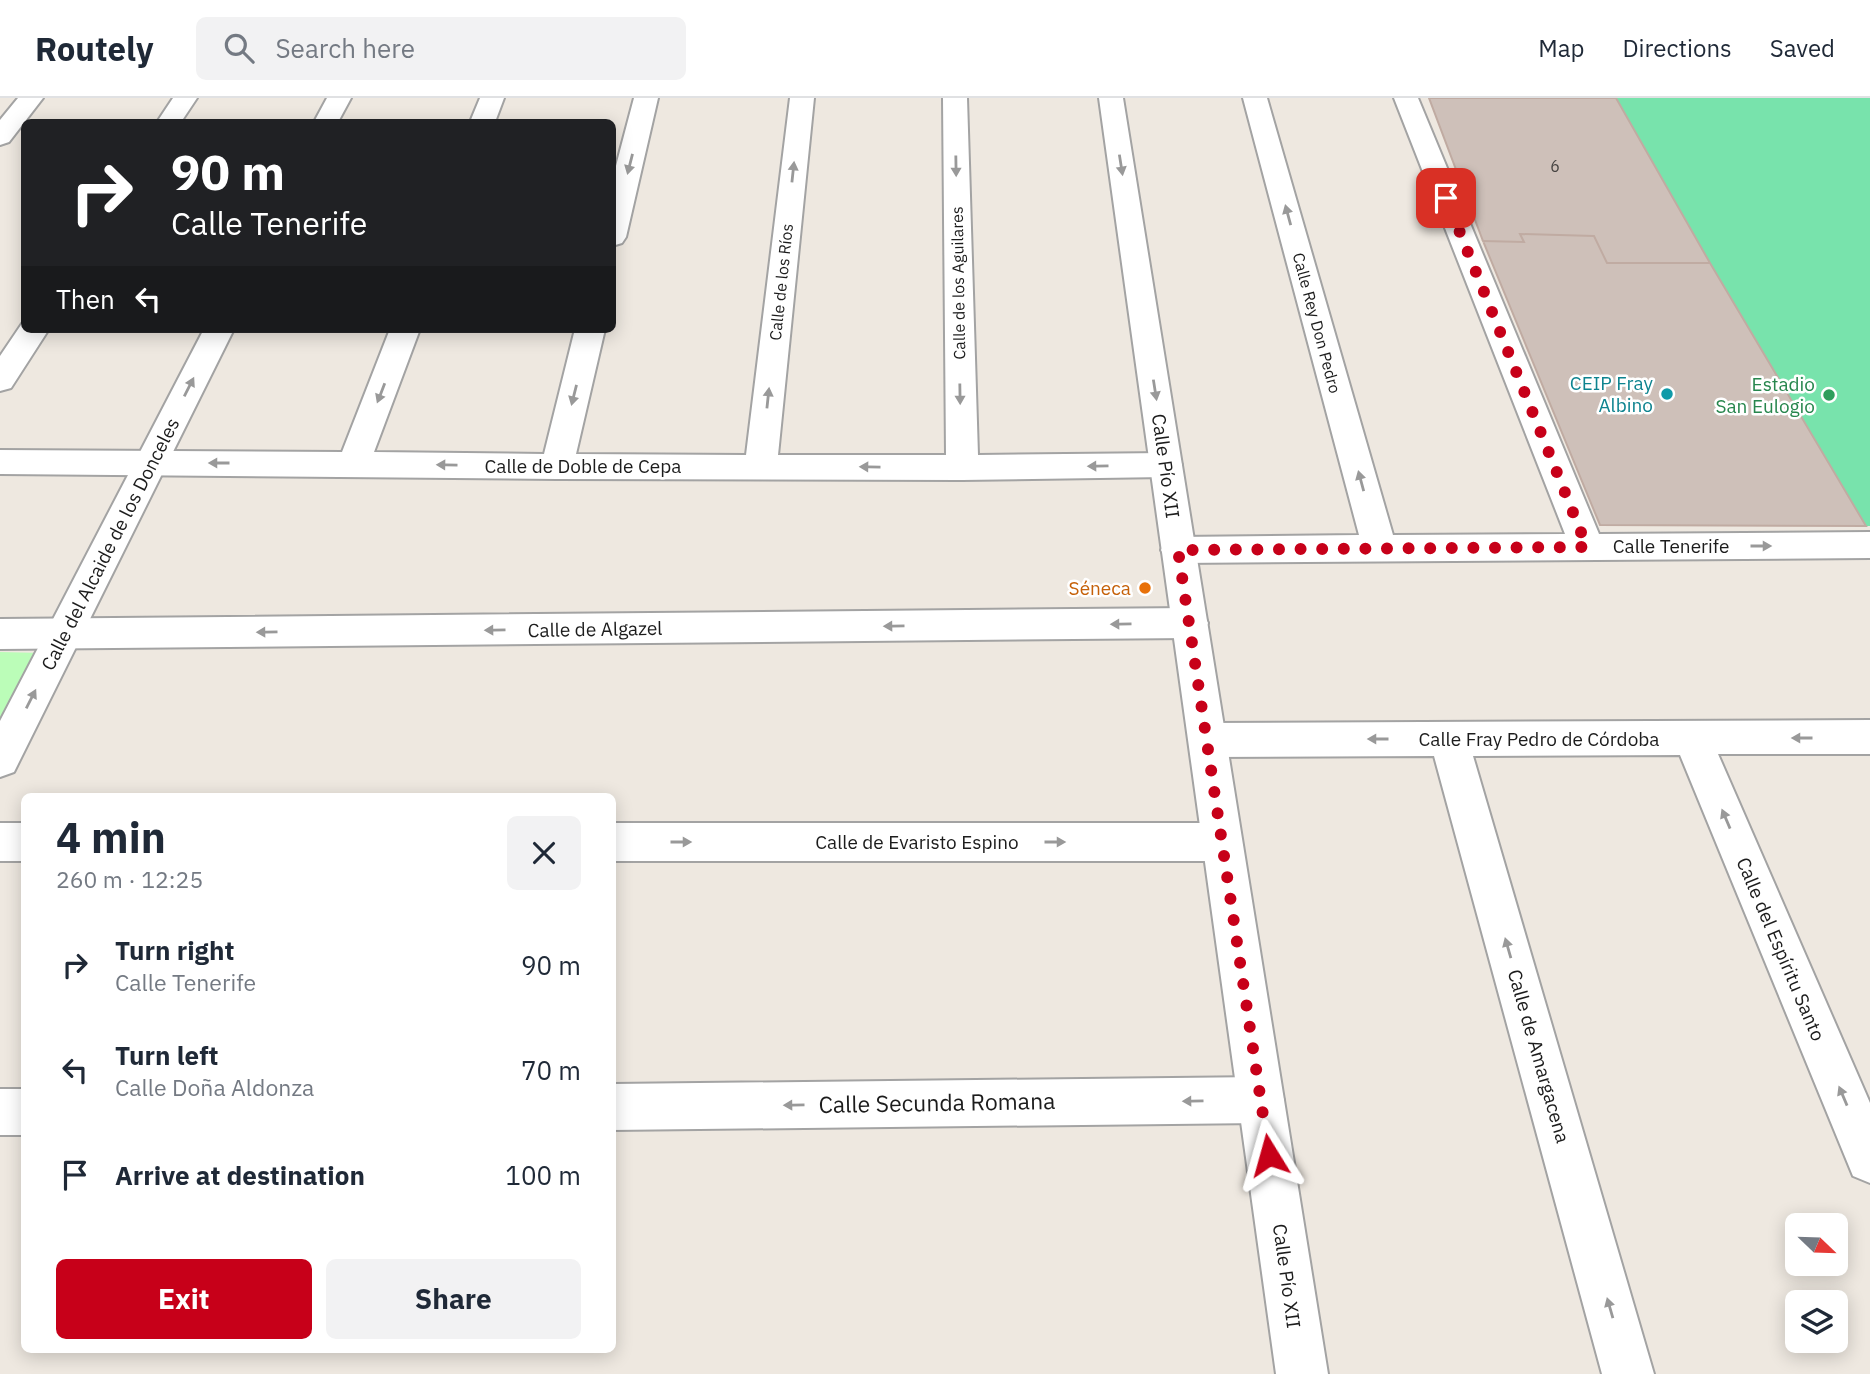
<!DOCTYPE html>
<html lang="en">
<head>
<meta charset="utf-8">
<style>
  body { margin:0; font-family:"IBM Plex Sans",sans-serif; background:#f2f2f3; color:#1f2937; height:100vh; display:flex; flex-direction:column; font-size:26px; white-space:nowrap }
  * { box-sizing:border-box; margin:0 }
  p { font-size:23px; color:#747a83 }
  .icon { flex:none; width:38px; height:38px; fill:none; stroke:currentColor; stroke-width:2; stroke-linecap:round; stroke-linejoin:round }
  .map { position:relative; flex:1; overflow:hidden }
  .panel { position:absolute; left:21px; top:695px; width:595px; height:560px; display:flex; flex-direction:column; background:#fff; border-radius:10px; box-shadow:0 4px 18px #0003 }
  .panel>* { flex:none }
  .hud { position:absolute; left:21px; top:21px; width:595px; height:214px; border-radius:10px; box-shadow:0 4px 18px #0003; background:#202124; color:#fff; overflow:hidden }
  .needle { width:46px; rotate:113deg }
  .tools { position:absolute; left:1785px; top:1115px; display:grid; gap:14px }
  .tools a { display:grid; place-items:center; width:63px; height:63px; border-radius:10px; background:#fff; box-shadow:0 4px 18px #0003; font-size:35px }
  .pin { position:absolute; display:grid; place-items:center; width:60px; height:60px; color:#fff; margin:-30px; border-radius:14px; box-shadow:0 4px 10px #0006 }
  .me { position:absolute; width:77px; margin:-38px; rotate:352deg; stroke-linejoin:round; filter:drop-shadow(0 0 5px #0008) }
  .turn { display:flex; align-items:center; gap:24px; height:147px; padding:0 35px; font-size:32px }
  .turn .icon { width:91px; height:91px; stroke-width:2.5 }
  .turn b { display:block; font-size:49px; line-height:60px }
  .then { display:flex; align-items:center; height:66px; padding:0 35px; background:#0003; gap:14px; font-size:26px }
  .round { display:grid; place-items:center; flex:none; width:74px; height:74px; border-radius:10px; background:#f2f2f3 }
  .head { display:flex; align-items:center; justify-content:space-between; height:119px; padding:0 35px }
  h1 { font-size:42px; font-weight:700; line-height:52px }
  .action { display:flex; gap:14px; margin-top:auto; padding:14px 35px }
  .action a { flex:1; height:80px; border-radius:10px; background:#c70019; color:#fff; font-size:28px; font-weight:700; line-height:80px; text-align:center }
  .action a+a { background:#f2f2f3; color:#1f2937 }
  ul { padding:0; list-style:none }
  li { display:flex; align-items:center; gap:21px; height:105px; padding:0 35px }
  li div { flex:1 }
  li b { display:block; font-size:26px }
  li em { font-style:normal }
  header { display:flex; align-items:center; gap:42px; box-sizing:border-box; height:98px; padding:0 35px; background:#fff; border-bottom:2px solid #e0e1e3 }
  header strong { font-size:33px }
  nav { display:flex; gap:38px; margin-inline-start:auto; font-size:24px }
  .search { width:490px; height:63px; background:#f2f2f3; display:flex; align-items:center; gap:18px; box-sizing:border-box; padding:0 24px; border-radius:10px; color:#747a83; font-size:26px }
  .map>svg:first-child { display:block }
</style>
</head>
<body>
<header>
<strong>Routely</strong>
<div class="search"><svg class="icon" aria-label="search" viewBox="0 0 24 24"><circle cx="10" cy="10" r="6"/><path d="M15 15l6 6"/></svg>Search here</div>
<nav><a>Map</a><a>Directions</a><a>Saved</a></nav>
</header>
<div class="map">
<svg width="1870" height="1276" viewBox="0 0 1870 1276">
  <rect width="100%" height="100%" fill="#eee8e0"/>
  <path fill="#bbfdb8" d="M0,554L41,555L0,633Z"/>
  <path fill="#78e3ac" d="M1616,0H1870V428H1866L1710,165Z"/>
  <path fill="#cec0b9" stroke="#c0aba2" stroke-width="2" d="M1429,0H1616L1710,165H1607L1594,138L1520,136L1524,144L1483,143Z
    M1520,136L1594,138L1607,165H1710L1866,428L1600,427L1483,143L1524,144Z"/>
  <g fill="none" stroke-linecap="round" stroke-linejoin="round">
    <g stroke="#a3a3a3" stroke-width="4">
      <path id="minor" d="M18,0H43L9,44L0,47V22Z
        M173,0H197L181,24H157Z
        M480,0H504L495,24H470Z
        M634,0H658L626,139L622,145L612,148V83Z
        M790,0H814L778,357H946L943,0H967L978,357L1166,355L1178,359L1182,367L1178,375L1166,379L962,382L557,381L0,376V352L342,354L390,231H420L374,354L544,356L575,231H605L576,356L746,357Z
        M1243,0H1267L1393,437L1565,436L1394,0H1418L1599,436L1870,434V460L1178,465L1166,461L1161,452L1166,443L1178,439L1359,437Z
        M23,224L24,231H49L11,290L0,293V258Z
        M1190,510L1203,515L1208,525L1203,535L1190,540L0,551V521Z
        M1870,622V656H1718L1870,1005V1085L1853,1078L1680,657L1473,658L1654,1276H1602L1434,658L1208,659L1194,654L1189,642L1194,630L1208,625Z
        M0,725H24V763H0Z
        M612,725H1222L1236,731L1242,744L1236,757L1222,763H612Z
        M1261,979L1277,986L1284,1002L1277,1018L1261,1025L612,1032V986Z
        M0,991H24V1037H0Z"/>
    </g>
    <g stroke="#a3a3a3" stroke-width="4">
      <path id="tertiary" d="M327,0H351L338,24H314Z
        M1099,0H1123L1328,1276H1276Z
        M204,231H234L14,674L0,679V623Z"/>
    </g>
    <use href="#minor" fill="#fff" fill-rule="evenodd"/>
    <use href="#tertiary" fill="#fff" fill-rule="evenodd"/>
  </g>
  <defs><path id="oneway-solid" d="M-6-.8H1V-3.2L6.5 0L1 3.2V.8H-6Z" transform="scale(1.75)"/></defs>
  <g fill="#999">
    <use href="#oneway-solid" transform="translate(630 66) rotate(104)"/>
    <use href="#oneway-solid" transform="translate(1121 67) rotate(81)"/>
    <use href="#oneway-solid" transform="translate(956 68) rotate(89)"/>
    <use href="#oneway-solid" transform="translate(793 74) rotate(-84)"/>
    <use href="#oneway-solid" transform="translate(1288 117) rotate(-105)"/>
    <use href="#oneway-solid" transform="translate(189 289) rotate(-63)"/>
    <use href="#oneway-solid" transform="translate(1155 292) rotate(81)"/>
    <use href="#oneway-solid" transform="translate(381 295) rotate(111)"/>
    <use href="#oneway-solid" transform="translate(960 296) rotate(89)"/>
    <use href="#oneway-solid" transform="translate(574 297) rotate(104)"/>
    <use href="#oneway-solid" transform="translate(768 300) rotate(-84)"/>
    <use href="#oneway-solid" transform="translate(219 365) rotate(-180)"/>
    <use href="#oneway-solid" transform="translate(447 367) rotate(-179)"/>
    <use href="#oneway-solid" transform="translate(1098 368) rotate(179)"/>
    <use href="#oneway-solid" transform="translate(870 369) rotate(-179)"/>
    <use href="#oneway-solid" transform="translate(1361 383) rotate(-105)"/>
    <use href="#oneway-solid" transform="translate(1761 448)"/>
    <use href="#oneway-solid" transform="translate(1121 526) rotate(179)"/>
    <use href="#oneway-solid" transform="translate(894 528) rotate(179)"/>
    <use href="#oneway-solid" transform="translate(495 532) rotate(179)"/>
    <use href="#oneway-solid" transform="translate(267 534) rotate(179)"/>
    <use href="#oneway-solid" transform="translate(31 601) rotate(-63)"/>
    <use href="#oneway-solid" transform="translate(1802 640) rotate(180)"/>
    <use href="#oneway-solid" transform="translate(1378 641) rotate(180)"/>
    <use href="#oneway-solid" transform="translate(1726 721) rotate(-113)"/>
    <use href="#oneway-solid" transform="translate(681 744)"/>
    <use href="#oneway-solid" transform="translate(1055 744)"/>
    <use href="#oneway-solid" transform="translate(1508 850) rotate(-106)"/>
    <use href="#oneway-solid" transform="translate(1843 998) rotate(-113)"/>
    <use href="#oneway-solid" transform="translate(1193 1003) rotate(179)"/>
    <use href="#oneway-solid" transform="translate(794 1007) rotate(179)"/>
    <use href="#oneway-solid" transform="translate(1610 1210) rotate(-106)"/>
  </g>
  <g fill="none" stroke-linecap="round" stroke-linejoin="round">
    <path stroke="#c70019" stroke-width="12" stroke-dasharray="0 21.6" d="M1269,1057L1178,452L1587,449L1446,100"/>
  </g>
  <circle fill="#0f9aa8" stroke="#fff" stroke-width="2.5" cx="1667" cy="296" r="7"/>
  <circle fill="#2e9e5b" stroke="#fff" stroke-width="2.5" cx="1829" cy="297" r="7"/>
  <circle fill="#e8710a" stroke="#fff" stroke-width="2.5" cx="1145" cy="490" r="7"/>
  <g text-anchor="middle" stroke-width="5" stroke-linejoin="round" paint-order="stroke">
    <g font-size="16" fill="#484543">
      <text x="1555" y="74">6</text>
    </g>
    <g font-size="16" fill="#1c1c1c" stroke="#fff">
      <text transform="translate(781 184) rotate(-84)" y="6">Calle de los Ríos</text>
      <text transform="translate(958 185) rotate(-91)" y="6">Calle de los Aguilares</text>
      <text transform="translate(1317 225) rotate(75)" y="6">Calle Rey Don Pedro</text>
    </g>
    <g font-size="19" fill="#0d838f" stroke="#fff" text-anchor="end">
      <text x="1653" y="292">CEIP Fray<tspan x="1653" dy="22">Albino</tspan></text>
    </g>
    <g font-size="19" fill="#27864d" stroke="#fff" text-anchor="end">
      <text x="1815" y="293">Estadio<tspan x="1815" dy="22">San Eulogio</tspan></text>
    </g>
    <g font-size="19" fill="#1c1c1c" stroke="#fff">
      <text x="583" y="375">Calle de Doble de Cepa</text>
      <text transform="translate(1166 368) rotate(82)" y="7">Calle Pío XII</text>
      <text transform="translate(110 446) rotate(-63)" y="7">Calle del Alcaide de los Donceles</text>
      <text x="1671" y="455">Calle Tenerife</text>
      <text transform="translate(595 531) rotate(-1)" y="7">Calle de Algazel</text>
      <text x="1539" y="648">Calle Fray Pedro de Córdoba</text>
      <text x="917" y="751">Calle de Evaristo Espino</text>
      <text transform="translate(1781 851) rotate(67)" y="7">Calle del Espíritu Santo</text>
      <text transform="translate(1539 958) rotate(74)" y="7">Calle de Amargacena</text>
      <text transform="translate(1287 1178) rotate(82)" y="7">Calle Pío XII</text>
    </g>
    <g font-size="19" fill="#c56008" stroke="#fff" text-anchor="end">
      <text x="1131" y="497">Séneca</text>
    </g>
    <g font-size="23" fill="#1c1c1c" stroke="#fff">
      <text transform="translate(937 1005) rotate(-1)" y="8">Calle Secunda Romana</text>
    </g>
  </g>
</svg>
<div class="tools">
<a><svg class="needle" viewBox="-14 -14 28 28"><path d="M0-13l5 13h-10z" fill="#e53935"/><path d="M0 13l5-13h-10z" fill="#747a83"/></svg></a>
<a><svg class="icon" aria-label="layers" viewBox="0 0 24 24"><path d="M12 4l9 5-9 5-9-5zM3 14l9 5 9-5"/></svg></a>
</div>
<div class="pin" style="left:1446px;top:100px;background:#d93025"><svg class="icon" aria-label="arrive" viewBox="0 0 24 24"><path d="M6 21V4h12l-3 4 3 4H6"/></svg></div>
<svg class="me" style="left:1269px;top:1057px" viewBox="-20 -20 40 40"><path d="M0-17L14 15 0 8-14 15z" fill="#c70019" stroke="#fff" stroke-width="4"/></svg>
<div class="hud">
<div class="turn"><svg class="icon" aria-label="right" viewBox="0 0 24 24"><path d="M7 20v-9h11M14 6l5 5-5 5"/></svg><div><b>90 m</b>Calle Tenerife</div></div>
<div class="then">Then<svg class="icon" aria-label="left" viewBox="0 0 24 24"><path d="M17 20v-9H6M10 6l-5 5 5 5"/></svg></div>
</div>
<section class="panel">
<div class="head"><div><h1>4 min</h1><p>260 m · 12:25</p></div><a class="round"><svg class="icon" aria-label="close" viewBox="0 0 24 24"><path d="M6 6l12 12M18 6L6 18"/></svg></a></div>
<ul>
<li><svg class="icon" aria-label="right" viewBox="0 0 24 24"><path d="M7 20v-9h11M14 6l5 5-5 5"/></svg><div><b>Turn right</b><p>Calle Tenerife</p></div><em>90 m</em></li>
<li><svg class="icon" aria-label="left" viewBox="0 0 24 24"><path d="M17 20v-9H6M10 6l-5 5 5 5"/></svg><div><b>Turn left</b><p>Calle Doña Aldonza</p></div><em>70 m</em></li>
<li><svg class="icon" aria-label="arrive" viewBox="0 0 24 24"><path d="M6 21V4h12l-3 4 3 4H6"/></svg><div><b>Arrive at destination</b></div><em>100 m</em></li>
</ul>
<div class="action"><a>Exit</a><a>Share</a></div>
</section>
</div>
</body>
</html>
